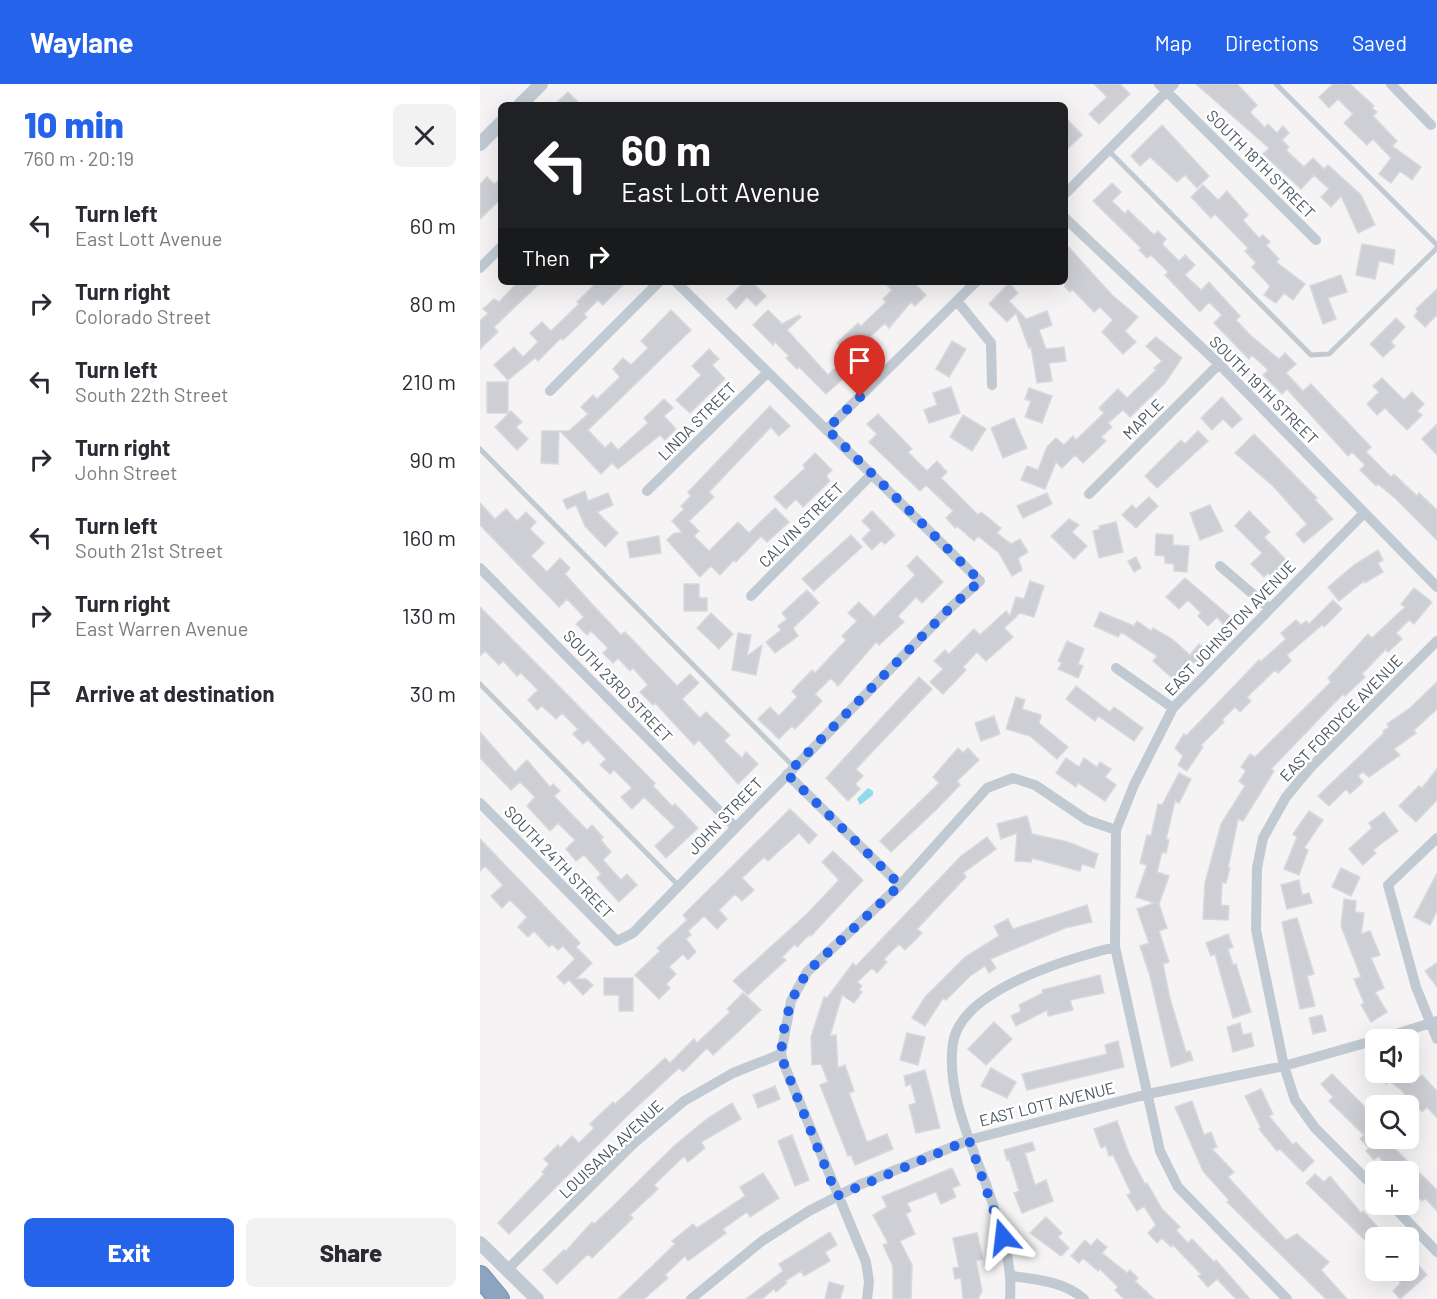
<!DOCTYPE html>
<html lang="en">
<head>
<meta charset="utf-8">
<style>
  body { margin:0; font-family:Barlow,sans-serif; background:#f2f2f3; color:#2b2b33; height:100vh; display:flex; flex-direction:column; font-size:22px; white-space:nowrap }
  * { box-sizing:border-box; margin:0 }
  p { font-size:20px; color:#7c7c81 }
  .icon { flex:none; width:33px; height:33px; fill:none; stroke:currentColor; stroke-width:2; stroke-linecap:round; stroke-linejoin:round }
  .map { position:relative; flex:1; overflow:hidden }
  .drawer { display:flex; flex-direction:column; background:#fff; width:480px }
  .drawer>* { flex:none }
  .guide { position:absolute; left:18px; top:18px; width:570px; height:183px; border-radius:9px; box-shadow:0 6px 24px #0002; background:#202124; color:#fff; overflow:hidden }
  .tools { position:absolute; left:885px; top:945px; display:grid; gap:12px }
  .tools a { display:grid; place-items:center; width:54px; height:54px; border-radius:9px; background:#fff; box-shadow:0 6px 24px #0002; font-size:30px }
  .pin { position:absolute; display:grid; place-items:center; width:51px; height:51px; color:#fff; margin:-62px -26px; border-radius:50% 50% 50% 0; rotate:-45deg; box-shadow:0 0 6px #0007 }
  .pin .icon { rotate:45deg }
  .me { position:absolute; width:66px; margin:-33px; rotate:343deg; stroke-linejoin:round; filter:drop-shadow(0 0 4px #0008) }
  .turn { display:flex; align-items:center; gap:21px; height:126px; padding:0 24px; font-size:27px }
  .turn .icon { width:78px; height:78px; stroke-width:2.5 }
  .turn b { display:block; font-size:42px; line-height:51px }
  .then { display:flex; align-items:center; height:57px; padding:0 24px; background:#0003; gap:12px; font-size:22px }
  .round { display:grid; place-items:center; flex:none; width:63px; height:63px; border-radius:9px; background:#f2f2f3 }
  .summary { display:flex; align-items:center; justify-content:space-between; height:102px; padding:0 24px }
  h1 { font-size:36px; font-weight:800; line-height:45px; color:#2563eb }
  .action { display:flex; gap:12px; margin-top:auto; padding:12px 24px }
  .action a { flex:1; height:69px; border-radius:9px; background:#2563eb; color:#fff; font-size:24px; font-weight:800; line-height:69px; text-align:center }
  .action a+a { background:#f2f2f3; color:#2b2b33 }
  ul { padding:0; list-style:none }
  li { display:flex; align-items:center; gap:18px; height:78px; padding:0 24px }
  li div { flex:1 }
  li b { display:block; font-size:22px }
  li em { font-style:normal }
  header { display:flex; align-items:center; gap:36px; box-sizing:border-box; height:84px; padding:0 30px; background:#2563eb; color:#fff }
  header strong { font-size:28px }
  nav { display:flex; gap:33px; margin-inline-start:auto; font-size:21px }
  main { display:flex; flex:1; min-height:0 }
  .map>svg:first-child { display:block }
</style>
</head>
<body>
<header>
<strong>Waylane</strong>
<nav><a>Map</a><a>Directions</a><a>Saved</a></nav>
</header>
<main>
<section class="drawer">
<div class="summary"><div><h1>10 min</h1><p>760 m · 20:19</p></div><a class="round"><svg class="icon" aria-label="close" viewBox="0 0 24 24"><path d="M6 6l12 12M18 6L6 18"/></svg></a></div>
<ul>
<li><svg class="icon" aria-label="left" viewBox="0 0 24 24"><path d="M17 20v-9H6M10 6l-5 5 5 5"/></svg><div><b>Turn left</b><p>East Lott Avenue</p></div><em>60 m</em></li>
<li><svg class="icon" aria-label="right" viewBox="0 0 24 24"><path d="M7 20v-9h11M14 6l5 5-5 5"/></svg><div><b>Turn right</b><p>Colorado Street</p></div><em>80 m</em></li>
<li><svg class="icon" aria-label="left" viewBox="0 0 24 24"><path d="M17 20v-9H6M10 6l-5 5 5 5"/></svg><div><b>Turn left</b><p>South 22th Street</p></div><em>210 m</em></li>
<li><svg class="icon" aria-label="right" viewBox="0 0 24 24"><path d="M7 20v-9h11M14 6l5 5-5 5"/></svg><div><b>Turn right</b><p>John Street</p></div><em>90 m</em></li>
<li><svg class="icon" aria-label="left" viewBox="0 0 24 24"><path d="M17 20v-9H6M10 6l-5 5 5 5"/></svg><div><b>Turn left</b><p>South 21st Street</p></div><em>160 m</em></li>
<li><svg class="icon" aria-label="right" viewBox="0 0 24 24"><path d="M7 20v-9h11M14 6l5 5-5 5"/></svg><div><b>Turn right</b><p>East Warren Avenue</p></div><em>130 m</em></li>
<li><svg class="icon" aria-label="arrive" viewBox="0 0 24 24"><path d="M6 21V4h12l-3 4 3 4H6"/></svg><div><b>Arrive at destination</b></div><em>30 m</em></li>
</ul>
<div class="action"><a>Exit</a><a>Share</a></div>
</section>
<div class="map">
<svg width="957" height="1215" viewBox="0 0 957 1215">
  <rect width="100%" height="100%" fill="#f5f3f3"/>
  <path fill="#90daee" d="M388,704L393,707V711L380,721L377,715Z"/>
  <path fill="#cdcfd5" stroke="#d7d9de" stroke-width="1.5" d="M614,0H640L650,10L619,40L609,30L627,13Z
    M716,0H757L777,21L770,28L785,44L788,40L797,49L803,42L809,49L802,56L809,63L806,66L824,83L833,74L844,85L848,81L881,111L895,141L878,149L861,112L851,123L841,113L849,105L834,91L821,105L783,70L789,64Z
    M853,0H870L894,22L892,24L897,28L893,32L917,57L912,62L941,83L932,96L920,87L911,99L899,90L911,74L893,55L887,61L864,39L873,30L858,15L849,24L839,13Z
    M88,8L101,21H74Z
    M585,33L602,51L585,67Z
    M682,41L729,92L717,104L705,91L697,98L670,73L660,82L651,72Z
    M7,93L14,100L21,94V115L0,135V100Z
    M632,99L641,108L632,117L645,130L648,126L674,151L678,147L686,155L682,160L699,177L705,171L715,181L705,191L721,206L729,198L760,232L756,236L771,252L799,275L805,269L816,280L806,289L823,307L831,300L891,363L886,368L911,393L914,390L937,412L939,409L957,426V456L916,415L898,400L896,402L880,386L885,381L872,368L868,372L807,305L802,310L783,291L788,286L772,271L769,275L734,239L742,231L729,218L720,228L685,191L688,188L671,171L667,174L659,166L661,164L613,117Z
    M723,101L738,116L747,107L768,131L763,136L779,154L783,151L790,158L786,161L799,175L796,178L825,200L813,216L804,209L796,219L784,211L790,202L772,183L776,179L765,167L768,164L735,130L731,134L711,113Z
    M585,159L632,211L658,233L645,247L656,258L643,270L622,248L633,236L620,223L614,228L592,205L590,208L585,203Z
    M882,160L915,166L913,180L899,177L895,195L876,191Z
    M861,191L867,208L848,214L856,235L843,240L830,202Z
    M38,198H61L14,243L18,248L0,265V237L8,229L3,225L14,215L19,218Z
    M117,198H146L123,221L118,216L104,230L107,233L83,256L81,254L58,277L55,274L28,296L14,281L34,263L43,273L58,258L50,249L62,238L71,247L99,220L97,218Z
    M264,198H272L286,212L276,222L267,213L256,225L247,215Z
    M404,198H433L446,211L435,222L431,218L409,244L405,239L391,252L395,257L387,265L381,260L370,272L357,259L378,239L381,242L406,218L403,215L412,206Z
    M529,199L538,209L529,217L546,235L567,227L572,241L559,246L566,265L584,263L586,277L569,279L572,297L557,299L551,263L549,264L536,229L527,238L509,220Z
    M957,205V231L945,243L934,232L938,227L936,225Z
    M191,226L211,246L108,346L125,364L131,358L138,366L168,339L164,334L184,315L193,324L184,332L196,345L185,356L180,351L138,385L132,379L121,390L80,347H89L108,330L101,323L113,311L117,315L140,293L133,285L143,274L151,281L168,264L161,257Z
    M288,226L302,240L319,231L321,233L307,246L348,291L356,283L365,293L346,310L319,283L317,285L306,274L309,272L295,258L293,261L273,241Z
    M916,234L925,243L911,258L915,262L903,273L890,260Z
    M676,253L702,274L685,299L650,333L643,326L628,339L632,343L621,353L626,357L603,379L595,371L582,384L576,378L565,405L541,396L547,382L558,386L567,363L576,354L584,361L593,352L596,356L624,329L619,324L638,305L647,314L676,286L674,284L682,277L666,262Z
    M472,257L486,265L469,293L456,285Z
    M229,265L239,275L232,281L245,295L210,329L196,316L221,291L212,282Z
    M902,294L924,316L932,308L944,320L937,327L942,331L927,346L905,324L897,331L887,320L899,308L893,302Z
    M7,298H28V329H7Z
    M471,303L480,329L449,339L444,326L457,321L453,309Z
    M549,304L572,312L562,339L545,333L551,317L545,315Z
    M742,313L762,335L752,344L743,335L732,346L721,334Z
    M290,322L310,342L299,352L291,343L229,408L234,413L209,437L219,447L214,452L229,467L258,438L269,449L295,424L309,438L287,458L281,452L256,478L254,476L240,491L231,482L220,493L187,456L193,450L202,448L192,437L204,425L201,422L211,412L208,408Z
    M31,327L42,338L36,343L48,355L37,366L15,343Z
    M398,330L432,365L428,368L447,387L457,377L467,388L461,394L498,431L501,428L521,444L517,449L531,460L540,455L548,468L538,474L542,486L532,492L519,469L498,452L494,457L477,442L475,444L466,434L473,427L446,401L440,407L389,358L397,350L387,340Z
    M483,331L506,345L492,367L470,353Z
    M534,334L547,364L523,374L511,344Z
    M957,340V371L942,355Z
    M62,347H79L78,380L61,379Z
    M718,347L728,357L677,404L665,392L701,356L705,360Z
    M774,350L837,414L835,416L853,435L824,459L816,450L827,440L793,402L755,369Z
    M335,369L352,386L346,392L350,397L323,423L316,415L306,425L294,413L325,384L323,381Z
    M105,407L108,417L128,409L133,421L117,428L138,449L125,463L105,442L96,421L87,425L83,416Z
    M567,409L572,420L543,434L537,422Z
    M669,413L678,422L656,444L642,431L652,421L656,425Z
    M0,419L15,435L26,425L37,437L46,428L56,438L50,445L64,459L51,472L67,488L80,474L90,484L85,490L112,520L141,551L145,548L197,602L210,590L219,599L202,615L220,634L226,628L250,651L244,657L262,674L266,668L278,680L258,700L219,656L214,661L175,619L173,621L160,608L168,601L153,584L150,587L138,574L133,579L123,569L128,564L111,547L107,551L96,540L104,533L87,515L79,523L0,441Z
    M730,421L743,447L720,456L710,429Z
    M392,427L415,451L405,460L401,457L392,466L382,455L391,446L382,437Z
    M769,427L790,448L784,453L810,480L795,495L788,489L784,493L771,480L782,469L755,442Z
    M589,435L599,441L592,448L607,462L594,475L571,452Z
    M636,438L643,468L619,474L613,447L620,445L619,442Z
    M676,450L693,451V461L709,462L707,488L694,487V480L685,479V472L675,471Z
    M371,451L382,463L334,507L322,495Z
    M179,452L181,469L150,474L147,458Z
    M898,466L903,476L898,479L903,488L885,499L884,497L859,517L848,503L874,481Z
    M437,472L463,498L442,519L436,513L418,532L424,538L399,561L396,558L358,602L351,594L335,610L342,617L315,645L312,642L299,655L278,635L290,623L299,632L317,613L312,607L332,586L335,589L366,556L362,552L377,537L368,529L379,518L394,533L435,491L427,482Z
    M656,473L661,484L654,488L648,477Z
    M705,494L753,535L746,543L737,533L728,542L718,532L721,529L708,516L699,525L686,513Z
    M550,497L564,502L554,533L540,529L524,544L533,553L506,577L497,568L483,583L486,586L463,610L450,598L463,585L454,577L465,566L469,570L494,545L500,551L526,527L530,532L536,513L544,515Z
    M204,500H219V514H227V527H204Z
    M934,504L952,518L934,540L929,536L916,549L922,555L908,568L906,565L882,590L885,593L865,612L863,610L791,685L794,687L763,737L758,735L748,784H750L746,799L742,798L741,821L749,822L748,836L723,835L725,799L741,740L765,702L759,697L766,687L761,683L770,670L775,673L851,598L848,594L888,550L892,554L925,523L921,520Z
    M327,506L339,519L313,544L318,552L295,569L286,558L301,546L298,542L307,535L302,529Z
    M853,516L862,525L844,543L842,541L807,571L811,577L798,589L795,586L767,613L771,617L760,628L755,623L742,636L744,638L721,661L723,663L707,687L698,681L703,672L695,664L704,650L706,652L779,576L780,578L806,555L801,549L816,536L821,541L826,537L829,540Z
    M0,523L166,690L175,699L173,702L192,722L195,720L218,744L186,774L175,762L195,743L164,713L152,725L141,713L152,704L134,686L130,690L120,681L126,675L108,656L103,660L93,650L98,645L82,629L76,635L62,622L57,626L48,616L58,606L41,589L37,592L23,577L19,581L5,567L0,572Z
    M620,528L654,542L657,537L671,547L673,544L692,555L710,571L719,560L727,567L715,580L710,576L693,595L673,577L677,572L641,548L638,553L614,542Z
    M231,529L253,550L239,565L217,544Z
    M258,549L271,551L267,572L282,561L276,591L252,586Z
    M587,557L604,565L598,580L603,582L598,594L578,585L582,579L578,577Z
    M439,593L452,605L376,685L383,692L375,700L380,705L368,717L346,694Z
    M957,598V625L934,646L936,649L914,665L920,671L889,693L883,688L878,692L883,698L870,710L866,705L849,722L838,712L904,649L903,647L909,643L907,640L930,624Z
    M596,602L630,628L634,623L663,644L654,657L618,632L615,637L586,615Z
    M536,613L545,616L542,625L561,631L559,639L588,663L577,675L550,652L526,645Z
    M514,632L520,650L501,657L495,639Z
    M0,648L35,688L47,676L70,703L73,700L80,707L74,712L107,746L112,741L123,753L121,756L131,768L123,776L141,796L147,790L157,801L139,818L117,794L121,790L104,771L96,777L86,765L95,756L78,739L70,747L47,722L55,713L40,698L31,706L0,674Z
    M478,664L483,669L488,664L499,676L477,697L480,701L457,725L411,768L400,757L459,699L453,693Z
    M586,674L599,683L604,674L617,683L620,678L631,685L625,693L636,701L625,717L598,699L596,703L576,689Z
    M957,685V716L936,738L919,722L939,702L942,704Z
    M699,689L711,695L699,719L695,717L686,755L689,756L686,769L682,768L677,788L689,792L679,820L687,844L679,847L689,878L683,880L690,915L706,968L710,967L713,976L691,983L670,892L660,862L669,859L657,825L674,819L656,813L667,781L660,779L667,751L671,752L678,720L682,721Z
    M310,725L337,751L329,760L319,749L288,777L284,773L262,794L274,806L262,817L255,810L239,826L247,835L237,845L224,832L208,847L211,851L206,855L216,868L208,876L203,870L189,883L196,890L186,900L190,904L179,915L155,891L180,867L177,864L207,836L203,831Z
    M829,727L843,736L824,764L828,766L819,791L804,785L817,753L813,750Z
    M904,728L918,747L893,766L896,769L883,781L869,765L892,744L889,739Z
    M547,732L552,750L588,758L618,770L614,784L602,780L600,787L552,774L551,778L535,777L537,749L521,755L517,740Z
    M507,753L516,765L483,789L486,793L437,845L442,849L425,866L419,860L404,875L407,878L397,889L392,884L377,898L382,902L379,906L382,908L374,919L362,911L350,952L356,951L358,984L365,981L374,1007L369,1009L387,1058L407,1050L413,1065L375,1081L371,1071L368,1072L340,1001L348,998L341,980L332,981L331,953L344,913L347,914L373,879L376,882L481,772Z
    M0,755L100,859L96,863L112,879L96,895H106L113,901L103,911L89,896L84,900L77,893L95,875L83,862L78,866L72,860L69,863L54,847L48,853L38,843L47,833L30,816L22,824L11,812L23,801L5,782L0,787Z
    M353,767L383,796L331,852L330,850L317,863L315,860L302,873L306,876L268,911L253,897L328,829L359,796L342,778Z
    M861,784L880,793L871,812L852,803Z
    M957,789V827L950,841L934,833Z
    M819,796L822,811L829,809L832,819L807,825L801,801Z
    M864,815L876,817L875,828L884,829L881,850L890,847L900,871L891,874L904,904L895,908L907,928L891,938L881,921L884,919L874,895L881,893L861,842Z
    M607,821L612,838L585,844L510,875L516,884L509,889L505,882L490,892L466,916L463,914L445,942L432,934L445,913L485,873L519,852L514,842L528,835L533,845Z
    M817,834L834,890L827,892L835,922L820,925L802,838Z
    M748,850L753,863L748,865L753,881L756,880L771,928L753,934L735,870L731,872L726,859Z
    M957,879V903L945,887Z
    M620,891L624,909L590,916L593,926L568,932L567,926L536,942L531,932L541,927L539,921L563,909L562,906Z
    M124,894H153V927H139V911H124Z
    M263,909L281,926L258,948L233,971L227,964L203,988L199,984L147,1032L29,1150L18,1139L64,1090L62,1088L69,1080L64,1075L78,1061L80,1064L92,1052L99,1059L114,1044L110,1040L133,1018L135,1020L185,974L190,979L214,955L217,959L250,928L247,925Z
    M842,931L846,947L833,950L829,934Z
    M514,938L532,955L506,981L488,965Z
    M760,939L763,951L771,949L774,962L753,968L747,943Z
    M427,949L445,953L438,981L420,976Z
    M638,957L644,983L547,1006L542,990L627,970L625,961Z
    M511,984L536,998L527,1014L501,1002Z
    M445,986L460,1044L436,1049L429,1021L436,1019L431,1000L426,1002L424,992Z
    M894,988H930L937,995L942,991L957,1007V1034L947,1023L942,1028L920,1005L909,997L906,1000Z
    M852,990L896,1034V1054H916L910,1060L957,1106V1127L945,1114L942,1117L928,1102V1088H914L898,1072L894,1076L886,1067L889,1064L880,1055L884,1051L849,1017L853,1013L841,1000Z
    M295,1002L300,1015L278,1024L273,1011Z
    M781,1005L793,1030L789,1032L813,1061L816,1058L834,1077L823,1088L800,1065L797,1067L779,1045L781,1044L765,1012Z
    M712,1017L724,1051L731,1048L737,1063L732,1065L754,1088L748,1093L806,1156L817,1150L849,1178L841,1186L867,1215H846L747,1118L749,1116L723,1087L695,1023Z
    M252,1019L261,1035L221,1058L225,1064L208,1078L204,1072L174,1101L178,1105L150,1131L153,1134L112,1174L108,1170L77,1200L63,1186L84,1166L86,1167L112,1138L114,1140L129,1126L195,1061L228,1034Z
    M637,1037L649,1070L665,1100L667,1099L682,1125L700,1143L696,1146L708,1159L712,1155L734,1178L736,1176L770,1215H756L737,1195L728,1203L718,1192L721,1190L693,1161L691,1163L682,1154L677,1159L668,1149L676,1141L664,1122L657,1127L647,1111L651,1109L633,1071L629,1072L626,1062L621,1064L614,1045Z
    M312,1051L329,1096L315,1102L298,1057Z
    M552,1058L555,1066L545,1069L555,1101L566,1096L573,1117L542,1129L534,1109L539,1107L529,1075L527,1076L524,1066Z
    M472,1084L480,1101L472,1104L476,1113L461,1120L456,1108L427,1119L431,1127L426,1130L435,1150L420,1157L432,1181L431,1215H413V1182L403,1161L408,1159L393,1131L407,1123L402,1113Z
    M283,1089L299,1114L270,1133L267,1128L243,1145L246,1149L208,1177L205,1172L185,1191L188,1194L164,1215H138L195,1160L192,1157L213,1140L217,1144L265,1112L260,1103Z
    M835,1090L844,1098L850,1092L881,1129L883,1127L908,1154H895L889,1160L826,1099Z
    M566,1133L582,1149L578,1153L589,1164L581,1172L550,1149Z
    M350,1148L357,1161L345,1168L350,1177L324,1192L321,1187L305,1197L307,1199L296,1208L294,1205L282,1215H266L303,1187L299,1180Z
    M497,1149L503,1175L496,1177L502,1207L498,1215H483L481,1194L475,1195L473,1184L479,1183L473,1154Z
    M617,1155L627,1163L622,1169L647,1189L650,1186L658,1194L655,1197L674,1215H644L635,1206L638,1203L620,1185L618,1187L603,1174L599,1179L591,1172L605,1156L611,1162Z
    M939,1182L947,1191L920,1215L913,1207L921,1199L909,1186L933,1188Z
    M349,1198L364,1202L360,1215H345Z"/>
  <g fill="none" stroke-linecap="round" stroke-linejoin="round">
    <g stroke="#7690ad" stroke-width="22">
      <path id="motorway" d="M0,1192L19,1215"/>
    </g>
    <path stroke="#c1cad2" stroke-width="5" d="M796,0L957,161
      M628,66L831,271L849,270L957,164
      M0,365L314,683
      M0,600L198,801"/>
    <path stroke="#c1cad2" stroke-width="10" d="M679,0L836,156
      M911,0L951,41
      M585,110L694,0
      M585,134L739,280L957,503
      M0,184L21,163
      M477,217L511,259L512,301
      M70,307L179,198
      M347,345L496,198
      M167,407L287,289
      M609,410L739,280
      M740,482L789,524
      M0,484L254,742
      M271,512L391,391
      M636,584L693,624
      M307,690L420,801
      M0,719L137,857L153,849L469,525L500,497L196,198
      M957,754L908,801L936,903L957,955
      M897,956L957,937
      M896,1105L835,1044L815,1016L804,982L776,846L777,784L783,754L806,713L831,683L957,557
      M911,1120L957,1168
      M27,1186L153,1060L204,1017L253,989L301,970
      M532,1192C558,1196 583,1197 604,1215
      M211,1215L282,1157L329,1127L379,1101L489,1056L668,1010L804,982L896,956
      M387,1215L389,1198L386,1178L305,983L301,970L311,917L327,888L420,801L507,704L533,694L555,701L607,736L636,746
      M530,1215C533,1175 519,1138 506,1100C490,1058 466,1005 473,959C481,905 591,874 635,863
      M807,1215L698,1103L680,1067L635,863L636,746L654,701L693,624L884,429"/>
    <path stroke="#c1cad2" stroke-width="14" d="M40,21L61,0
      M0,60L21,39
      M0,1159L57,1215"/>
    <use href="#motorway" stroke="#8ba5c1" stroke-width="20"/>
  </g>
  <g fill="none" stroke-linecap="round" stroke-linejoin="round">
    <path stroke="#2563eb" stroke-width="10" stroke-dasharray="0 18" d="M380,313L347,345L500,497L469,525L307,690L420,801L327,888L311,917L303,949L301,970L305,983L357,1112L489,1056L523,1153"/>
  </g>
  <g text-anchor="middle" stroke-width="5" stroke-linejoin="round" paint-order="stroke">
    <g font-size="16" fill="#4a5661" stroke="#fff">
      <text transform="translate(781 80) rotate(45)" y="6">SOUTH 18TH STREET</text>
      <text transform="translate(784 306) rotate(45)" y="6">SOUTH 19TH STREET</text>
      <text transform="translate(663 335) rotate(-45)" y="6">MAPLE</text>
      <text transform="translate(217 337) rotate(-45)" y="6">LINDA STREET</text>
      <text transform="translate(321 441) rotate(-45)" y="6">CALVIN STREET</text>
      <text transform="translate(750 544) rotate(-46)" y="6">EAST JOHNSTON AVENUE</text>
      <text transform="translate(138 602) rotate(46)" y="6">SOUTH 23RD STREET</text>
      <text transform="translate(861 634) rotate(-46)" y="6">EAST FORDYCE AVENUE</text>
      <text transform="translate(245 732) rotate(-46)" y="6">JOHN STREET</text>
      <text transform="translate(79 778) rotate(46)" y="6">SOUTH 24TH STREET</text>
      <text transform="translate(567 1020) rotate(-14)" y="6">EAST LOTT AVENUE</text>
      <text transform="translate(131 1065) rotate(-43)" y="6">LOUISANA AVENUE</text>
    </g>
  </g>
</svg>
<div class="tools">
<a><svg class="icon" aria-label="sound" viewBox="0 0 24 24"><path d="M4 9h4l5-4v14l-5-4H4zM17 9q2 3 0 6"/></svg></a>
<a><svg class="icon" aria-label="search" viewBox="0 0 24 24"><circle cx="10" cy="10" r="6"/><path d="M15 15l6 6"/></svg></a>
<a>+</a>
<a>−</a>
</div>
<div class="pin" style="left:380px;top:313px;background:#d93025"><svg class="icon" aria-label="arrive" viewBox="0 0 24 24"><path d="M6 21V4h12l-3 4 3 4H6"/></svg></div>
<svg class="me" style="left:523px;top:1153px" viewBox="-20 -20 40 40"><path d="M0-17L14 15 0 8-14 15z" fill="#2563eb" stroke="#fff" stroke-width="4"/></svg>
<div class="guide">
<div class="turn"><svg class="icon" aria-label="left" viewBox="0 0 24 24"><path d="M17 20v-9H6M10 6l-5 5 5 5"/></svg><div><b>60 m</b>East Lott Avenue</div></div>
<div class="then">Then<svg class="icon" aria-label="right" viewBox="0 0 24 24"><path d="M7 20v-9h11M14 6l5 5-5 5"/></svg></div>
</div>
</div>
</main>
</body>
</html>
